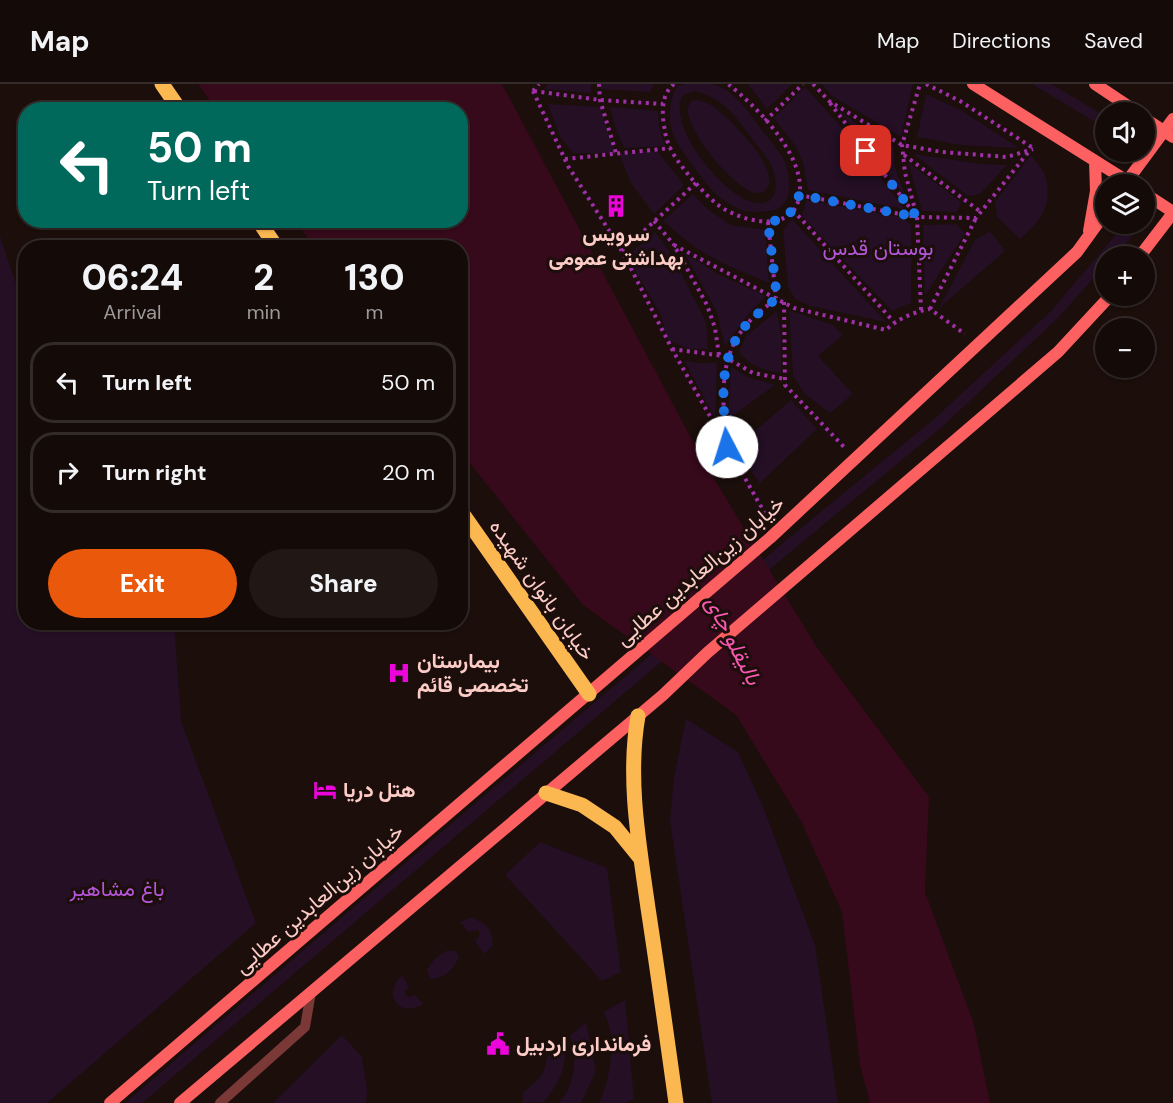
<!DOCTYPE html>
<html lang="en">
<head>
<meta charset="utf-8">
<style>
  body { margin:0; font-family:"DM Sans",Vazirmatn,sans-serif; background:#211816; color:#f1f3f6; height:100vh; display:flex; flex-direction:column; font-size:22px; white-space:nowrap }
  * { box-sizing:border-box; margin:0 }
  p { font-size:20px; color:#9d9a9c }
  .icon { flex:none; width:33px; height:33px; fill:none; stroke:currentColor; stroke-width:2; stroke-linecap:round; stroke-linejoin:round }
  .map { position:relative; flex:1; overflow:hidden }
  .side { position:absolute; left:18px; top:156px; width:450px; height:390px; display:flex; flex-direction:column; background:#140a08; border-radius:24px; box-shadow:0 2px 4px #0004,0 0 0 2px #332b29 }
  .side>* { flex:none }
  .top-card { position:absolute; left:18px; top:18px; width:450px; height:126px; border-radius:24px; box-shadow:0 2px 4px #0004,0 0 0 2px #332b29; background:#00695c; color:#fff; overflow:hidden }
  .buttons { position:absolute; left:1095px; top:18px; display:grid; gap:12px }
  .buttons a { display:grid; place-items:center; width:60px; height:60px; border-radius:50%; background:#140a08; box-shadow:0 2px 4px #0004,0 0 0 2px #332b29; font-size:30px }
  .pin { position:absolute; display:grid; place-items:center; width:51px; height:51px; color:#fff; margin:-26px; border-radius:12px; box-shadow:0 3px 9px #0006 }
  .me { position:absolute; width:66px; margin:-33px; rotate:355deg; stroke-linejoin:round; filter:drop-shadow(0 0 4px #0008) }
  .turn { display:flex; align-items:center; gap:21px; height:126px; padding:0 30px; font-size:27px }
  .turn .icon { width:78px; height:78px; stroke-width:2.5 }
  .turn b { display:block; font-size:42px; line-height:51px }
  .eta { display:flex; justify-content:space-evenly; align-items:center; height:102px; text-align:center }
  .eta b { font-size:36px; font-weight:800; line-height:42px }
  .cta { display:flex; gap:12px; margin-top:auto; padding:12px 30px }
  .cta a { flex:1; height:69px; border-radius:36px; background:#ea580c; color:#fff; font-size:24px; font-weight:800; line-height:69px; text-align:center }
  .cta a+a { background:#211816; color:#f1f3f6 }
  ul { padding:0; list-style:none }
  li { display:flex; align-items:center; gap:18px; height:81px; margin:0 12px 9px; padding:0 18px; border:3px solid #332b29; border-radius:24px }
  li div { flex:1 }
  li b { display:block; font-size:22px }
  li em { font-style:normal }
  header { display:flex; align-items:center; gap:36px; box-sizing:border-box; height:84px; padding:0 30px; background:#140a08; border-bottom:2px solid #332b29 }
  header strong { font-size:28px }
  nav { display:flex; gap:33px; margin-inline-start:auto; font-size:21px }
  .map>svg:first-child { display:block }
</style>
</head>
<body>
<header>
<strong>Map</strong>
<nav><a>Map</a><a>Directions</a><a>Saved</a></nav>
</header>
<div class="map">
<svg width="1173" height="1019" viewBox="0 0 1173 1019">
  <rect width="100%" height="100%" fill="#1b0e0b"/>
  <path fill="#240f25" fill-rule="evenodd" d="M548,0H591V9L544,5Z
    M601,0H654L650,8L601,5Z
    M684,0C693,0 703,0 711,0C732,3 750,29 761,45C768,54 777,64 783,74C791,91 795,125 770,127C761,128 748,129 739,125C733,122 725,117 719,113C707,102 679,65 673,50C667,34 670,16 677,2ZM694,7C725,14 737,34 755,59C760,65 765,71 769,77C780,96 780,128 749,117C721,107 666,42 683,11Z
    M748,0H792L767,25Z
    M822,0H913L901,53L832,12Z
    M1032,0H1051L1105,32V44Z
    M805,3L852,55L904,125L808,106L803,79L796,63L774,34Z
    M926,10L962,27L1019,64L961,61L917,53Z
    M693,16C699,16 706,18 711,21C728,32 774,78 769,100C768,103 766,106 764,108C762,109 756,109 755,109C734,104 684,45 688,23C689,20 691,18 693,16Z
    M548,20L600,23L615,69H573L560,53Z
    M610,23L658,27L659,42L665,62L624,64L614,40Z
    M839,26L868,49L894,62L895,83L906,114Z
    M657,67L684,101L654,130L631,99L619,70Z
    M913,70L981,80L1007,81L980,110L968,112Z
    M1031,71C1035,77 1043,85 1045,91C1054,120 1041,137 1020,155L997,133L995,118Z
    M908,78L961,118L957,128L922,127Z
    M693,110L707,125L731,141L765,146L769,199L722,179L693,162L663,137Z
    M806,116L904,134L911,141V219L892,227L802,132Z
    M792,135L886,238L810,222L795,215L788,203L783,146Z
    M956,140L965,149L925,212L923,141Z
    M1125,140H1144L1114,172H1106L1105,181L1058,234L942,343L794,465L142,1019H125L438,751L790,453L934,335L1050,228Z
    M990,147L1005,167L939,224L975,156Z
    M655,148L672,171L706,238L708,265H689L668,256L660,229L627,173Z
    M0,152L25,227L26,538L174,539L181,637L256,839L47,1019H0Z
    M684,169L720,191L766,212L749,229L725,262L717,228Z
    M789,226L833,241L843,251L818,272L853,310L830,329L805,310L793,292Z
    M777,227L781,251V289C761,286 752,283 739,268L746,252Z
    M684,276L697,279H717L715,334Z
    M731,283L748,293L775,301L728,335Z
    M791,316L817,345L760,399L734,365Z
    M686,635L738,668L764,725L815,861L838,1019H712L670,737L674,693Z
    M540,758L607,784L621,888L602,897L505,791Z
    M469,834C487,837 492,845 493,862L484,870L475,857L479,852V847L473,846L469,849L460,838Z
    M446,867H456L459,873C452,887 445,895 430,895L427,886C432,877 437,872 446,867Z
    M402,891L409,903L405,907L406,911L410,913L415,911L423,920C398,935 382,910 402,891Z
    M625,916L634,1015L625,1019H599C608,1002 615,965 610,946C609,940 606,934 604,928Z
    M586,938L596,987L581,1019H558C575,1004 578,972 570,952Z
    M342,951L362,973L367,1005L366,1019H273Z
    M564,957C568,983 559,999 544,1018L523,1019V1008C537,998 545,991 547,973Z"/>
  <path fill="#36091b" d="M198,0H502L705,380L816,562L929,713L925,808L974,940L990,1019H870L860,981L842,828L802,739L736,631L583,521L461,368L460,164L314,163L296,137L460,136V26L216,25Z"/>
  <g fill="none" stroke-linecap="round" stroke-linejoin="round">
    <path stroke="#a02faa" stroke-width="4" stroke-dasharray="3 4.5" stroke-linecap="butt" d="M599,0L600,16L616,69
      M674,0C660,11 662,32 665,47C667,65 680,80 691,94C703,107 715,122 732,129C757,141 798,145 800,107C802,68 756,22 728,0
      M813,0L829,17L902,61L942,68L1007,73L1033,65
      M926,0L960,17L1033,64
      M533,7L568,82L622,167L672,265L768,435
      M533,7L539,0
      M534,7L600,16L663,20
      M830,19L917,133
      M765,37L803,0
      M904,71L981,128
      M565,75L671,64
      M799,111L916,133
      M793,126L894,238
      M916,129L905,89L902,61L920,0
      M654,137L674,161
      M768,138L776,214
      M622,167L696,99
      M784,218L785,301L844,363
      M930,225L976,134
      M921,226L917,133L976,134L1030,66
      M672,265L723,272L753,289L785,295
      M719,271L715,244L707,221L674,161L794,224L886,246C897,235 914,228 930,225L965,250
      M726,359C723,317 717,273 748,239C756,230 767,222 777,214"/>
    <path stroke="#7a3837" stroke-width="10" d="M220,1019L305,943L311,908"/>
    <path stroke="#fc6060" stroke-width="12" d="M973,0L1132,100
      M1095,0L1137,28
      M1144,34L1173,53
      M1125,100L1173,35
      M1144,109L1173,128
      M1089,147L1096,107L1095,77
      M1140,172L1173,129
      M110,1019L770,454L1077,168L1106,128
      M180,1019L663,611L707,569L1058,268L1110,212"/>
    <path stroke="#fbb750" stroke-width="15" d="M162,0L180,26
      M258,136L277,164
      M460,426L589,610
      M638,632C627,695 639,760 648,824C658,889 667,954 676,1019
      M546,709L582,721L615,743L641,775"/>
  </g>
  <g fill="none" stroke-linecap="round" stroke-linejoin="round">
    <path stroke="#1a73e8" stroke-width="10" stroke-dasharray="0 18" d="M727,363C723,320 716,273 748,239C757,230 767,222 777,214L768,138C784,136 796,128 799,111L917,133L866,67"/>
  </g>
  <defs>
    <g id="building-bare" transform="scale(1.8)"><path d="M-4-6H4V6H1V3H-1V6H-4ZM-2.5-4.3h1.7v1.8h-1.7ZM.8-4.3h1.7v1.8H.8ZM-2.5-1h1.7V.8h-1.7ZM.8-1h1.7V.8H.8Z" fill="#ec05da" stroke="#1b0e0b" stroke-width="2.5" paint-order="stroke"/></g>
    <g id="hospital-bare" transform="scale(1.8)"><path d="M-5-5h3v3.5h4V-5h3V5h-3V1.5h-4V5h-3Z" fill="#ec05da" stroke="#1b0e0b" stroke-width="2.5" paint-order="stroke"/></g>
    <g id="hotel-bare" transform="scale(1.8)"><path d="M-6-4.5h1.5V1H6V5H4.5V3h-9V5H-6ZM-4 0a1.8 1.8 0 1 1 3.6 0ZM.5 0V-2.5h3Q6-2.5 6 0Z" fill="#ec05da" stroke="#1b0e0b" stroke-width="2.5" paint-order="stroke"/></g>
    <g id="civic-bare" transform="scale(1.8)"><path d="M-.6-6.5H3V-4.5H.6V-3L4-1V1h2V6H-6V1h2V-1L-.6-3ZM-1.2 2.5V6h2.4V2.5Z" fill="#ec05da" stroke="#1b0e0b" stroke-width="2.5" paint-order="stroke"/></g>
  </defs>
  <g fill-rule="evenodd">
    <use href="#building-bare" x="616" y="122"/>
    <use href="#hospital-bare" x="399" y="589"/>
    <use href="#hotel-bare" x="325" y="706"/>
    <use href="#civic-bare" x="498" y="960"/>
  </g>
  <g text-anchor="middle" stroke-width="6" stroke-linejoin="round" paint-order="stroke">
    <g font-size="21" font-weight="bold" fill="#feccc7" stroke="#1b0e0b" text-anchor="start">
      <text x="616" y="157" text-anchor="middle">سرویس<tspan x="616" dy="24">بهداشتی عمومی</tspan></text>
      <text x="417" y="584">بیمارستان<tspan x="417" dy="24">تخصصی قائم</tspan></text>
      <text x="343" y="713">هتل دریا</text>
      <text x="516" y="967">فرمانداری اردبیل</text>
    </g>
    <g font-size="21" fill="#b656db" stroke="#1b0e0b">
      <text x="878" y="171">بوستان قدس</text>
      <text x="117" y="812">باغ مشاهیر</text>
    </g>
    <g font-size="21" fill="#feccc7" stroke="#1b0e0b">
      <text transform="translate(700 487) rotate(-41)" y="7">خیابان زین‌العابدین عطایی</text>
      <text transform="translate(542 506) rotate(55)" y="7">خیابان بانوان شهیده</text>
      <text transform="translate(319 815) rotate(-41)" y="7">خیابان زین‌العابدین عطایی</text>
    </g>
    <g font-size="22" font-style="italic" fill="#fc57b3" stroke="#1b0e0b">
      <text transform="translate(734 556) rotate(63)" y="8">بالیقلو چای</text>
    </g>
  </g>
</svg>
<div class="buttons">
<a><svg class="icon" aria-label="sound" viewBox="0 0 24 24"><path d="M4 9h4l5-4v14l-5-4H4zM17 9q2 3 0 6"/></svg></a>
<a><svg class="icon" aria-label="layers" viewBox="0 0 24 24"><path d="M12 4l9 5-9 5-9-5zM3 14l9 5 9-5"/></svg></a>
<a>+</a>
<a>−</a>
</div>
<div class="pin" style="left:866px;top:67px;background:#d93025"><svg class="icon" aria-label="arrive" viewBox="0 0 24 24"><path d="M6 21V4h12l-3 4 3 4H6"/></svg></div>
<svg class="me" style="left:727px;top:363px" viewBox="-20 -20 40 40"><circle r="19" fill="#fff"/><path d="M0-13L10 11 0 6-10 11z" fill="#1a73e8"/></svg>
<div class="top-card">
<div class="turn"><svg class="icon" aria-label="left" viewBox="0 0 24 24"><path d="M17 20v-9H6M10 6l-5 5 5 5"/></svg><div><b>50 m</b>Turn left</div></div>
</div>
<section class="side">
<div class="eta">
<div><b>06:24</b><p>Arrival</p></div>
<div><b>2</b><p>min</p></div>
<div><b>130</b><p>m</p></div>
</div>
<ul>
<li><svg class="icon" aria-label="left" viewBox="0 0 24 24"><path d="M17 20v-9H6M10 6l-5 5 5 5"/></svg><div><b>Turn left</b></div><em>50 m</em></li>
<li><svg class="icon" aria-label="right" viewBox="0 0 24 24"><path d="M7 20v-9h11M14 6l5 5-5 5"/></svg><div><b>Turn right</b></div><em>20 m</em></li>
</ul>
<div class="cta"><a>Exit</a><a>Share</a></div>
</section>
</div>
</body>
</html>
